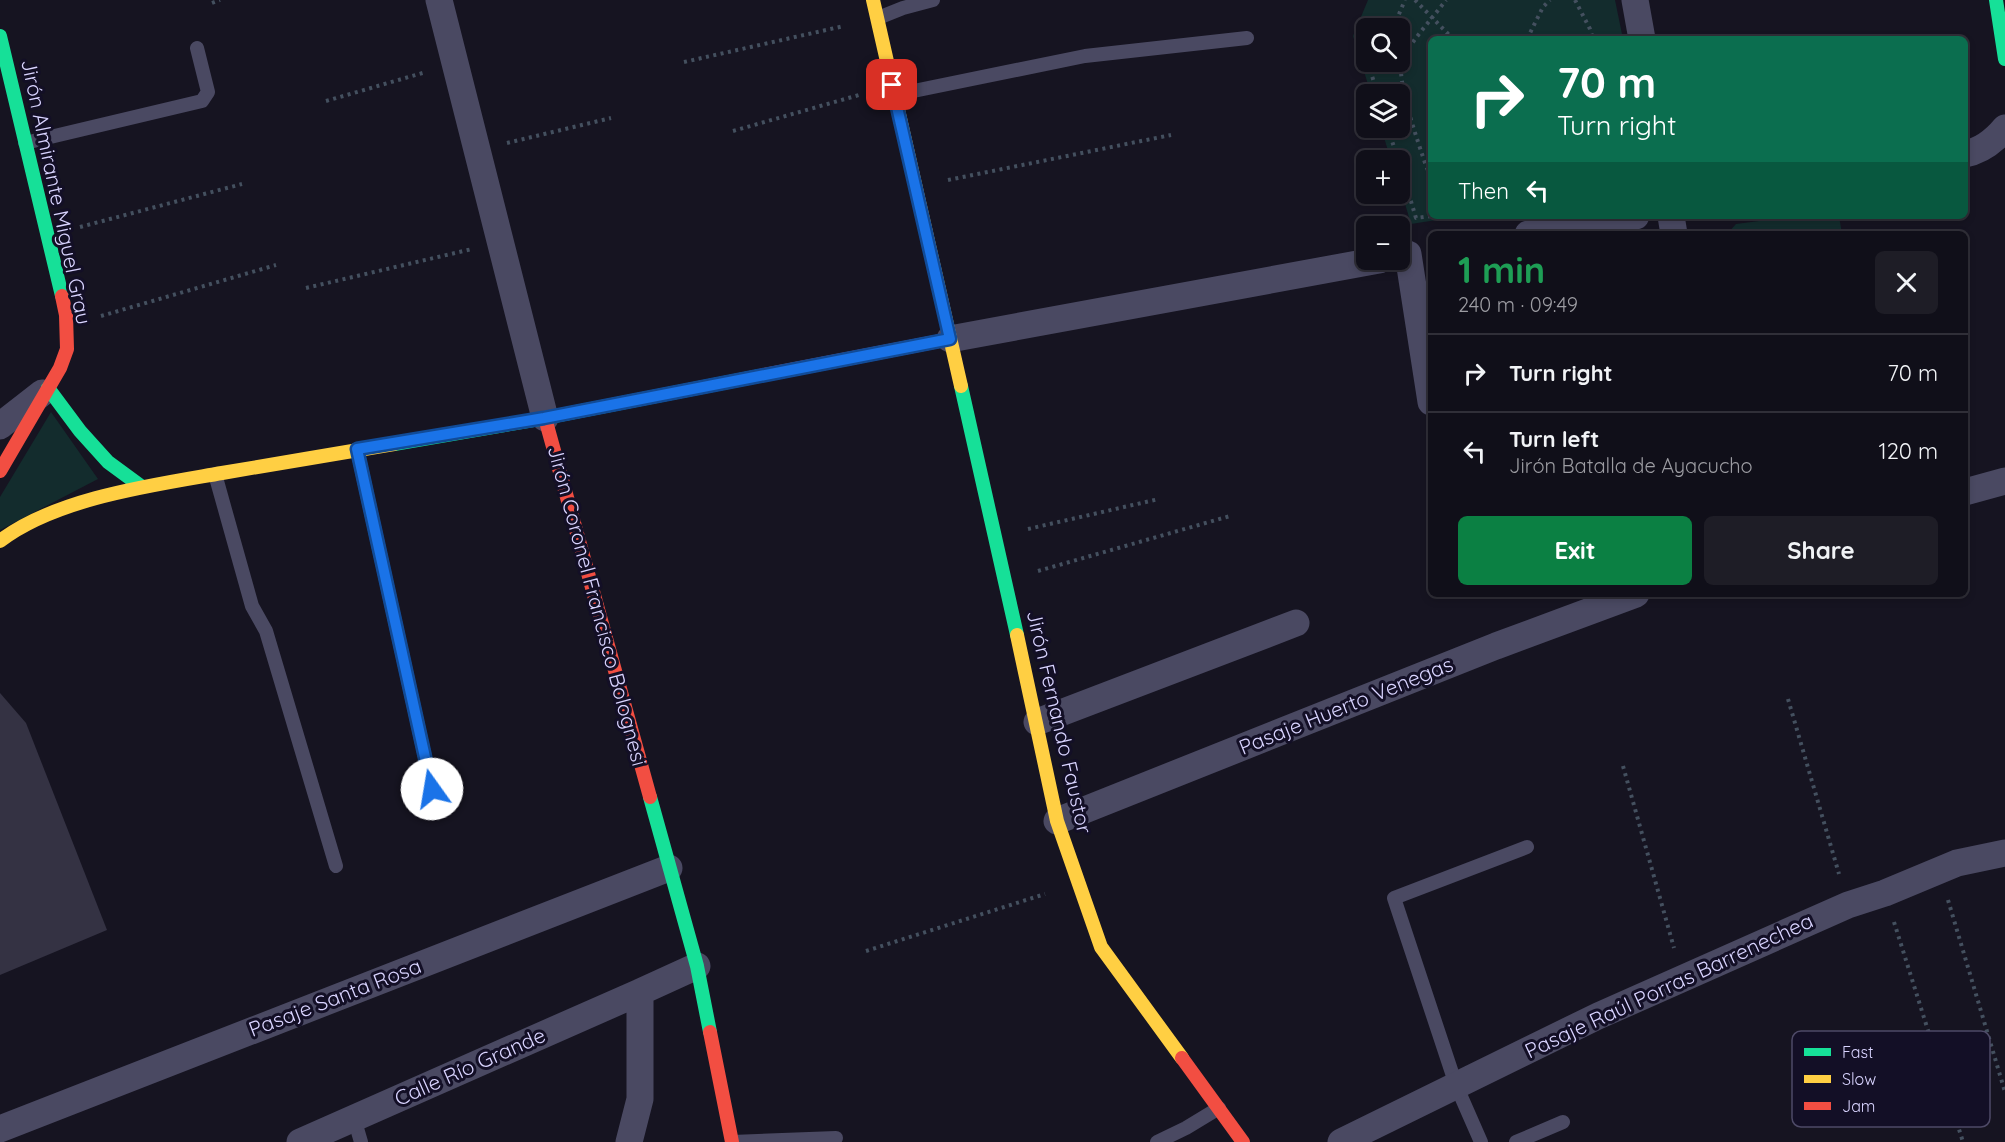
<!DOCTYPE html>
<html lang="en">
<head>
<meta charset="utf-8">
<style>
  body { margin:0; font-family:Quicksand,sans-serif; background:#1e1d26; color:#f1f3f6; height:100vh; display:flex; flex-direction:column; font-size:22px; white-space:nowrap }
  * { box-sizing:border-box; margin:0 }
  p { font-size:20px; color:#9c9ca2 }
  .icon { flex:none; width:33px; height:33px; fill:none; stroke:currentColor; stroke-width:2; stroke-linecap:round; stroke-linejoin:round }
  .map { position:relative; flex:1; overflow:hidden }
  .sheet { position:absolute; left:1428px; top:231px; width:540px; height:366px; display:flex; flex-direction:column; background:#100f19; border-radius:9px; box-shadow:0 3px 9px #0003,0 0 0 2px #302f38 }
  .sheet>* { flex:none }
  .top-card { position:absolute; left:1428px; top:36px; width:540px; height:183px; border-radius:9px; box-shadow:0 3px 9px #0003,0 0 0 2px #302f38; background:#0b6e4f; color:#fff; overflow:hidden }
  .controls { position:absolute; left:1356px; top:18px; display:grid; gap:12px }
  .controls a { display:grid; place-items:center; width:54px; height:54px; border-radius:9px; background:#100f19; box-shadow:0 3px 9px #0003,0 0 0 2px #302f38; font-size:30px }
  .pin { position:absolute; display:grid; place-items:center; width:51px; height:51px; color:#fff; margin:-26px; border-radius:12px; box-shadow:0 3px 9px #0006 }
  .me { position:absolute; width:66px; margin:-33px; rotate:347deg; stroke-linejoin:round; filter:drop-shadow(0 0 4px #0008) }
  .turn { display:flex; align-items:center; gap:21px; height:126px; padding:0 30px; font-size:27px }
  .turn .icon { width:78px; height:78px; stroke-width:2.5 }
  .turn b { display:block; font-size:42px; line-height:51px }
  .then { display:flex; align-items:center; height:57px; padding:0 30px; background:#0003; gap:12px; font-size:22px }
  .round { display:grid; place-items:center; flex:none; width:63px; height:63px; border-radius:9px; background:#1e1d26 }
  .head { display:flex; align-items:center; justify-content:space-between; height:102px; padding:0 30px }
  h1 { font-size:36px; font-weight:800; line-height:45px; color:#1e9e55 }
  .action { display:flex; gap:12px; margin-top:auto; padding:12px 30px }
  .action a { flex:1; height:69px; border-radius:9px; background:#0b8043; color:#fff; font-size:24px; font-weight:800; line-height:69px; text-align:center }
  .action a+a { background:#1e1d26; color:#f1f3f6 }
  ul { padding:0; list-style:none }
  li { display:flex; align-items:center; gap:18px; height:78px; padding:0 30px; border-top:2px solid #302f38 }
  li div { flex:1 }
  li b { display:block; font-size:22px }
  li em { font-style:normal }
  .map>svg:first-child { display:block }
</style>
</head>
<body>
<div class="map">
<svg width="2005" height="1142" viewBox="0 0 2005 1142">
  <rect width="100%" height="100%" fill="#161421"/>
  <path fill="#132c2d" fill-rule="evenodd" d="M1368,0H1615L1623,39H1431V216H1462L1411,224L1400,187V160H1391L1381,128H1400V94H1371L1353,36ZM1366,28H1400V62H1366Z
    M1797,216H1839L1842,234H1727L1736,224Z
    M51,412L98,479L0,530V497Z"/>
  <path fill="#343243" d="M0,693L26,723L107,930L0,975Z"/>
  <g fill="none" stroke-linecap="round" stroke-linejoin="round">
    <path stroke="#44505f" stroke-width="4" stroke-dasharray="3 4.5" stroke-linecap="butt" d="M1415,0L1453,39
      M1575,0L1590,29L1593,39
      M212,3L220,0
      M1393,28L1405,0
      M1527,39L1543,7L1550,0
      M684,62L844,26
      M1378,94L1372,76L1378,62
      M326,101L426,72
      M1388,128L1398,160
      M733,131L859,95
      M507,143L611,118
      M1400,165L1416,218L1431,216
      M1431,177L1426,166C1419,144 1396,82 1402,61C1406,47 1436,14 1446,0
      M948,180L1171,135
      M80,227L242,184
      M306,288L472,249
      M101,316L276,265
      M1028,529L1159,499
      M1038,571L1230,516
      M1788,699L1839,874
      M1623,766L1674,948
      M1948,900L2005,1092
      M1894,922L1963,1142
      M866,951L1045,894"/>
    <path stroke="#4a4962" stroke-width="14" d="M878,18L903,8L933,0
      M894,95L1085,56L1247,38
      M25,143L202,101L208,92L197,48
      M357,449L432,789
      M215,474L252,606L266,631L336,866
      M354,1118L361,1142
      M732,1142L836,1138
      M1157,1142L1186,1128L1219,1108
      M1481,1142L1456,1085L1394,898L1527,847
      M1516,1142L1563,1122"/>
    <path stroke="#4a4962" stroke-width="27" d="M439,0L545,418
      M1635,0L1642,39
      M1965,154C1981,151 1995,140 2005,128
      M1671,216L1674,234
      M1528,234L1636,216
      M1408,254L1431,402
      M950,339L1379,260
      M0,426L42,393
      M1965,492L2005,481
      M1037,722L1296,623
      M1057,821L1496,646L1636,594
      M0,1129L669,868
      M300,1142L640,992
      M629,1142L640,1099V992L697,966
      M1341,1142L1598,1016L1848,905L1885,893L1957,863L2005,853"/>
    <path stroke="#16e098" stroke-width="14" d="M1996,0L2005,59
      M0,36L62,296
      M961,386L1017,635
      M48,388L80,431L108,462L142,487
      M394,444L545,418L759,376
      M650,797L697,966L710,1032"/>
    <path stroke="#ffcf43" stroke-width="14" d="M873,0L961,386
      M0,541C56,498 153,485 222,473C279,463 337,454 394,444
      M1017,635L1057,821L1101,947L1182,1058"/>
    <path stroke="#f24e42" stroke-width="14" d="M759,376L950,339
      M545,418L650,797
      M0,471L60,368L67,349L66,315L62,296
      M710,1032L732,1142
      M1182,1058L1243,1142"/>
  </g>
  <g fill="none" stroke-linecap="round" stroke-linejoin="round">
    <g stroke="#114b97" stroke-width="15">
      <path id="route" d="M432,789L357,449L544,418L950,339L892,85"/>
    </g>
    <use href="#route" stroke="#1a73e8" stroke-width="10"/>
  </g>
  <g text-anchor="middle" stroke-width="6" stroke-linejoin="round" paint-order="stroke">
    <g font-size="21" fill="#d9d4ff" stroke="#130f26">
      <text transform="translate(56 192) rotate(78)" y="7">Jirón Almirante Miguel Grau</text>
      <text transform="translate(597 606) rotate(75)" y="7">Jirón Coronel Francisco Bolognesi</text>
      <text transform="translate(1346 706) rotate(-22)" y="7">Pasaje Huerto Venegas</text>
      <text transform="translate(1059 722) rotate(77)" y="7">Jirón Fernando Faustor</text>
      <text transform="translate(1669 986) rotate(-25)" y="7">Pasaje Raúl Porras Barrenechea</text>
      <text transform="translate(335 998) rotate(-21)" y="7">Pasaje Santa Rosa</text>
      <text transform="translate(470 1067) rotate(-24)" y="7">Calle Río Grande</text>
    </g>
  </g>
  <rect x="1792" y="1031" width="198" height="96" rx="9" fill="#130f26" stroke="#4e4a67" stroke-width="1.5"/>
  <rect x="1804" y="1048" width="27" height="8" fill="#16e098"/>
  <rect x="1804" y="1075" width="27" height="8" fill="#ffcf43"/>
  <rect x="1804" y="1102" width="27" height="8" fill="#f24e42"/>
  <g font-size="16" fill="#d9d4ff">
    <text x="1842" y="1058">Fast</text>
    <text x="1842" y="1085">Slow</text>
    <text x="1842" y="1112">Jam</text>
  </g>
</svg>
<div class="controls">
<a><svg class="icon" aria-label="search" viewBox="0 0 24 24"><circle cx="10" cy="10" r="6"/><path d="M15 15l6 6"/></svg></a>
<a><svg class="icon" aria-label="layers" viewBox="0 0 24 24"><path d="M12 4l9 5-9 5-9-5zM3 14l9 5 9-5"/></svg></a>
<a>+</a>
<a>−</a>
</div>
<div class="pin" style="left:892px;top:85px;background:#d93025"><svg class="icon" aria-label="arrive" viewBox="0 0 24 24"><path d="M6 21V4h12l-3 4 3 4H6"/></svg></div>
<svg class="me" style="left:432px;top:789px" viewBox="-20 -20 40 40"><circle r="19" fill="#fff"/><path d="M0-13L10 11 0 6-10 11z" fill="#1a73e8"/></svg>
<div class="top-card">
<div class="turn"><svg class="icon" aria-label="right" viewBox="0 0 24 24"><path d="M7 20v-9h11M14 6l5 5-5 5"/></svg><div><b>70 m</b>Turn right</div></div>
<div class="then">Then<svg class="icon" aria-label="left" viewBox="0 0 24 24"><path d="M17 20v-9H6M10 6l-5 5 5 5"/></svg></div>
</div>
<section class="sheet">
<div class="head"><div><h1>1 min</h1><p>240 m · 09:49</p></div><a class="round"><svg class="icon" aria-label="close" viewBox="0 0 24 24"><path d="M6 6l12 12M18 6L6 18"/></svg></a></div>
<ul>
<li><svg class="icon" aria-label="right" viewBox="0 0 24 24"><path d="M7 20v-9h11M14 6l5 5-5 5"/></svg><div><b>Turn right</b></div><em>70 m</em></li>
<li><svg class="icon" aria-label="left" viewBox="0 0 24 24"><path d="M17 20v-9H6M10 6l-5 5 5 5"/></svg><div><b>Turn left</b><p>Jirón Batalla de Ayacucho</p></div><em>120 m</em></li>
</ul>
<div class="action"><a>Exit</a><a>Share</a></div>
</section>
</div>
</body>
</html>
